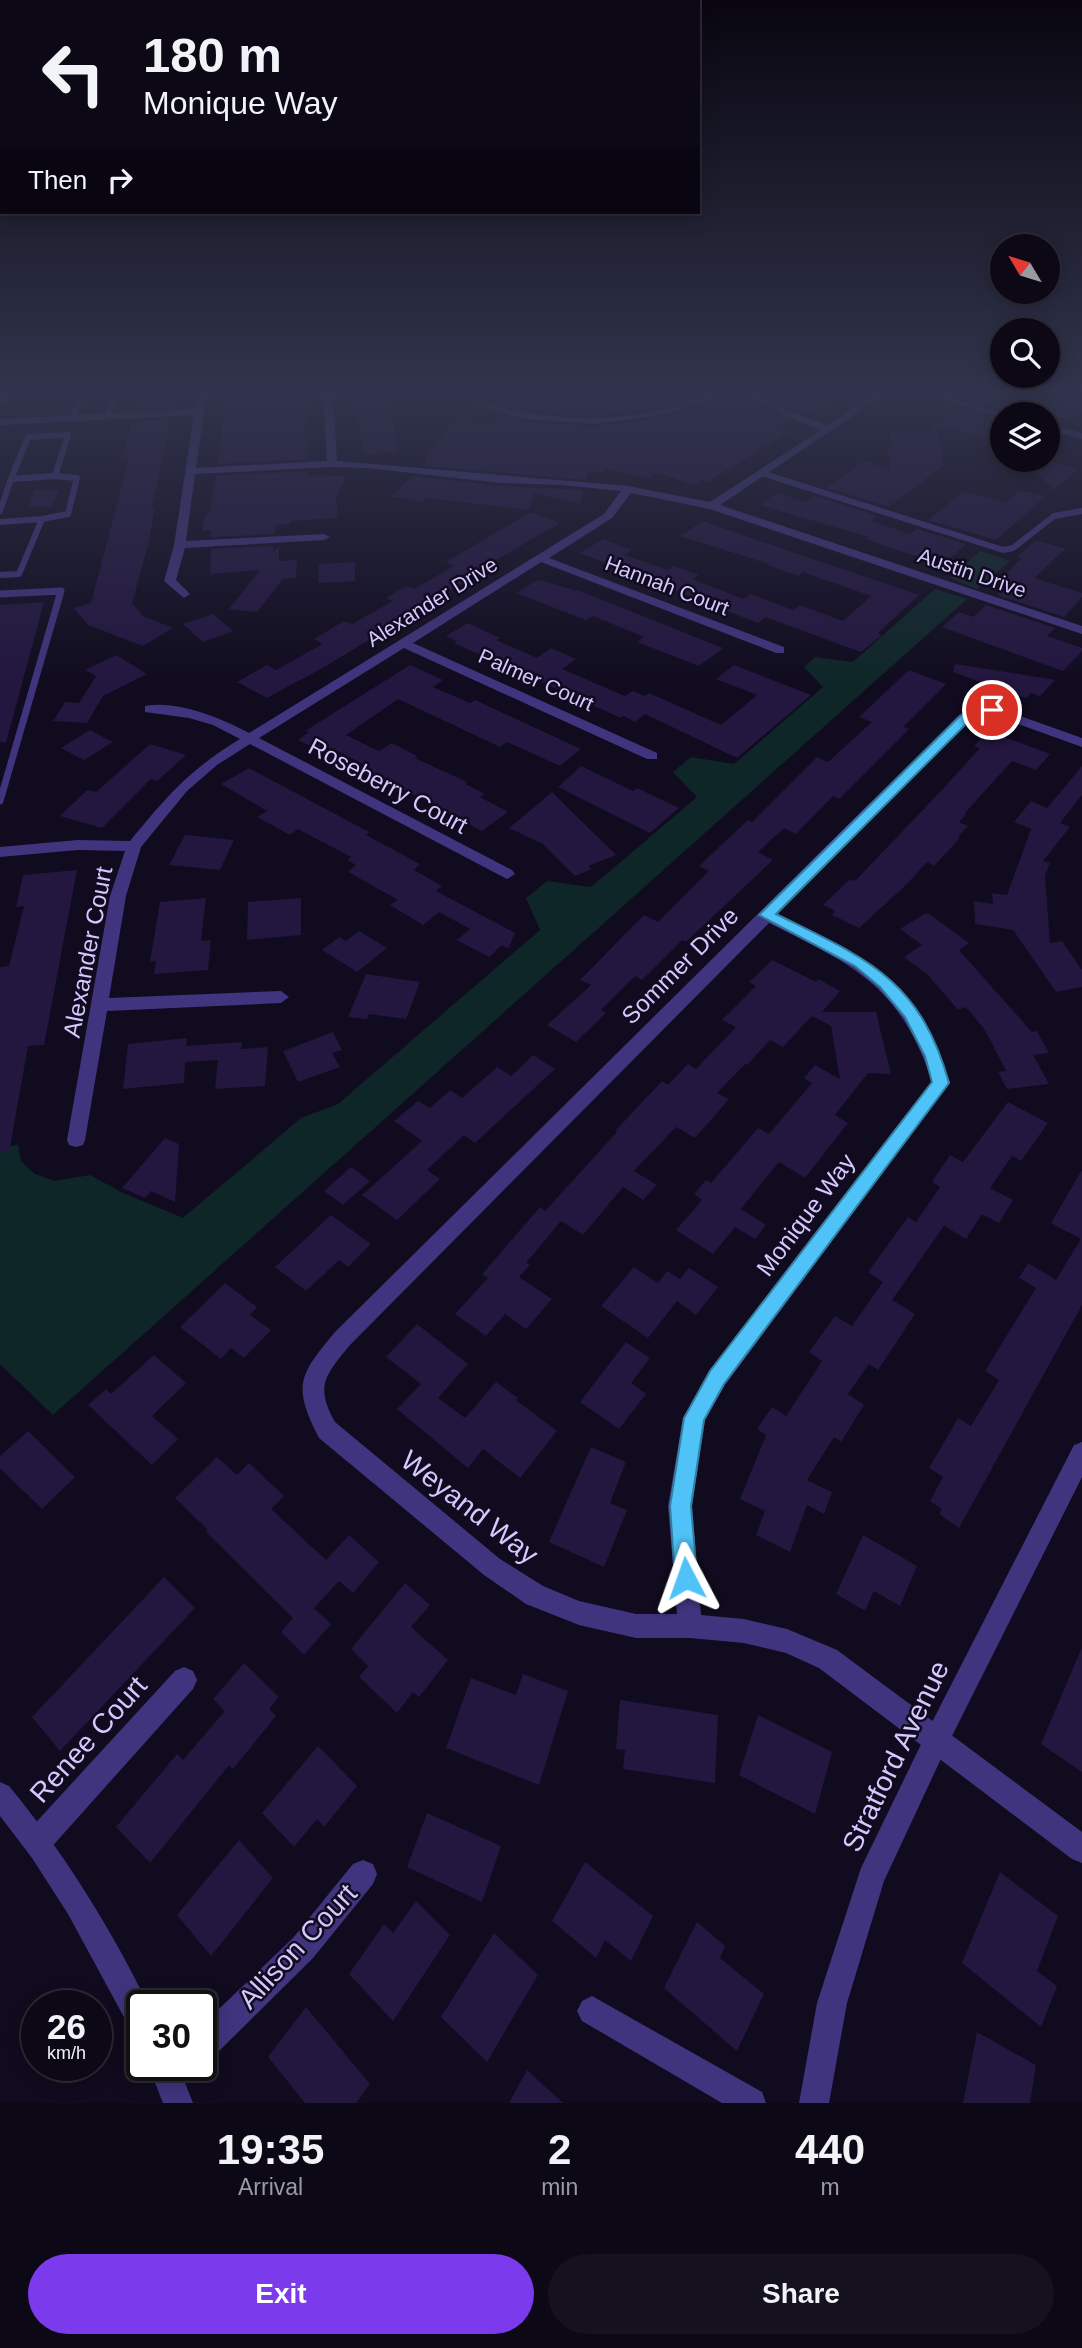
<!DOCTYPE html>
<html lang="en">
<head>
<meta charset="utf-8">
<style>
  body { margin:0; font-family:Arial,sans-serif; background:#15111f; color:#f1f3f6; height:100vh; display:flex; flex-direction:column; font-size:26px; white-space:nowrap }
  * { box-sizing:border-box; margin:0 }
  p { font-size:23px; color:#9a9aa1 }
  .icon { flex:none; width:38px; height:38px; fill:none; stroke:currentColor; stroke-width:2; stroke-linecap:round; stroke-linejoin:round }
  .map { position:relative; height:2103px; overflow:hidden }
  .side { display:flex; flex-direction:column; background:#0c0816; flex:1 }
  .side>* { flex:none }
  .banner { position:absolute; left:0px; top:0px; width:700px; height:214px; box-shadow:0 4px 18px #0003,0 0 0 2px #2c2935; background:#0c0816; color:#f1f3f6; overflow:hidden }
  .needle { width:46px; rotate:308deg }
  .fabs { position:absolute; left:990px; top:234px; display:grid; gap:14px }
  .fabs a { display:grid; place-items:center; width:70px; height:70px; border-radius:50%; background:#0c0816; box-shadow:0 4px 18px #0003,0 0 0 2px #2c2935; font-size:35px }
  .speed { position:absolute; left:21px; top:1990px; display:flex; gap:14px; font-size:35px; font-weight:700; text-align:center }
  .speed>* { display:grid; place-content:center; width:91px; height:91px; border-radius:50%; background:#0c0816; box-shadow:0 4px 18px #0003,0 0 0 2px #2c2935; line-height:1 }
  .speed small { font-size:18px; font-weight:400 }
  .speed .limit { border:4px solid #111; border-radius:10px; background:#fff; color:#111 }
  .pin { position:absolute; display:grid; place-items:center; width:60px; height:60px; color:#fff; margin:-30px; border:4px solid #fff; border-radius:50%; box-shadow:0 2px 7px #0007 }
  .me { position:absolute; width:77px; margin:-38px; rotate:356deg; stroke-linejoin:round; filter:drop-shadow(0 0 5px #0008) }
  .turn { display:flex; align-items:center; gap:24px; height:147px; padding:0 28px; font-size:32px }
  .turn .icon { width:91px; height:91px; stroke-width:2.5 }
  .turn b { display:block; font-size:49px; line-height:60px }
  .then { display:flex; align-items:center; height:66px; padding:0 28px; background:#0003; gap:14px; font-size:26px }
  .eta { display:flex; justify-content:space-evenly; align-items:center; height:119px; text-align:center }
  .eta b { font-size:42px; font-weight:700; line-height:49px }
  .primary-button { display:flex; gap:14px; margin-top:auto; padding:14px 28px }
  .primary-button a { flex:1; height:80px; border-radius:42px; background:#7c3aed; color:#fff; font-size:28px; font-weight:700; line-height:80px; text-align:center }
  .primary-button a+a { background:#15111f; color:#f1f3f6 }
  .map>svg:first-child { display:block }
</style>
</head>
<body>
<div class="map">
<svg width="1082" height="2103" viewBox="0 0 1082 2103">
  <rect width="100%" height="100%" fill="#100b1e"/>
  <path fill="#0e2628" d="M980,551L1010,561L977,589L950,578Z
    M935,589L967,599L53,1415L0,1364V1147L18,1145L21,1161L35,1174L54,1181L90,1175L123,1193L183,1218L301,1118L338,1104L540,930L526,898L547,881L591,887L697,797L673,772L691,757L734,764L823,687L804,667L815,657L853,662Z"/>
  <path fill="#23163f" d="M288,391H309L304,441H308L307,459L218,464L227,392H251L248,407L284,406Z
    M516,391H537L563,398L564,395L589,398L662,391H713L650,409L600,415L560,414L506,406Z
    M758,391H797L829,405L804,414Z
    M982,391L1016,396L1019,393L1042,399L1010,415L970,400Z
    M1070,391H1082V409L1068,420L1043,413Z
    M178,392L174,407L141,409L145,393Z
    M740,393L788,420L770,427L788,432L708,482L702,480L694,485L655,472L650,478L605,469L604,472L588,471L586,480L422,466L427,460H423L457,418L492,425L499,415L524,422L594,427L662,418Z
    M353,397L386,404L383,415L392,410L398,452L364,454Z
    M960,407L1003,419V442L936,425L944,465L889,507L826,488L864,461L891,470L888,449H892L890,433L923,434Z
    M171,419L152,507L155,506L148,545L132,603L143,616L173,628L143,646L88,625L74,608L91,603L129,459H121L131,425H136L138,421Z
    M1044,460H1048L1078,469L1054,490L1034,468Z
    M307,471L306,475L346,476L336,499L338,518L291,521L290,524L276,525L275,534L211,537V530L202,531L205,514L209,513L216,476Z
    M412,476L500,486L583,490L580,504L534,493L529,510L427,498L423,502L392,497Z
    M35,490H59L53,507H29Z
    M1020,490L1045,497L996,540L928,520L964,491L1004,503Z
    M777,493L806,502L815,496L878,516L871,521L910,534L917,529L966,544L945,563L930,558L927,560L865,539L868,537L760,505Z
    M531,512L560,523L484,567L487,568L326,666L267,698L237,682L267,665L276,670L323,644L314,639L344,621L352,624L393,601L386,598L406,586L414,589L454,566L446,562Z
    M703,521L751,538L919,595L878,633L882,635L861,652L765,617L758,623L580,553L603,539L632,550L624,555L668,570L674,566L699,575L692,579L743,599L750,594L793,610L800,605L843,621L871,596L805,573L806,570L798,576L767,565L770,564L680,536Z
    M1036,540L1065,549L1034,578L1082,593V597L1064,617L997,595L1004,588L995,585L1022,558L1017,557Z
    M279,545V561L297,560L296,578L283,579L257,612L229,609L260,570L210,574L211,549L274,546L273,553Z
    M355,562V581L318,583L319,564Z
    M538,580L582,592L723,648L699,666L637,642L644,637L593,616L586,620L516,593Z
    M44,602L6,743L0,742V605Z
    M986,605L1055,628L1047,636L1082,648V651L1063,671L942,627L959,612L973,617Z
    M213,614L233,631L203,642L183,624Z
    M468,623L500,638L496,640L537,658L551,648L576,659L562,669L625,696L633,691L645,696L649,693L721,725L757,695L716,679L734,665L811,695L737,758L645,714L635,722L624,716L621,718L454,643L457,641L446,636Z
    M116,655L147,674L103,696L87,723L53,721L65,702L79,703L96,676L85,670Z
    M955,664L994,670L1055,680L1040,696L1031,693L1026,698L953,672Z
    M410,665L443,680L433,687L470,703L475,700L581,749L560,766L507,742L500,747L398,699L346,735L379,751L392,743L417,756L415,758L467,782L465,784L485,794L480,797L508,812L482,831L368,771L372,769L336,750L329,755L298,740L309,732L305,731Z
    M909,670L946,684L903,727L909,729L839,799L833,796L796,834L784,828L758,852L773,860L686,942L682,940L642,980L635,976L601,1010L606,1013L576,1042L547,1025L591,985L580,980L627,932L644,915L658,922L709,871L699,866L718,848L748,820L752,822L817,757L828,762L872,722L859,717Z
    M90,730L113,742L84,760L61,748Z
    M989,731L1050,754L1036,770L1012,761L965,813H967L959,822L968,826L958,837L960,838L934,866L927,862L906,885L859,928L832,915L835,911L823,905L850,879L855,881L940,792L980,748L974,746Z
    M150,744L186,755L157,781L151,779L102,828L60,816L87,790L96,792Z
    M581,766L633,791L637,788L679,808L650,833L558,787Z
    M1082,766V795L1060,823L1070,827L1043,861L1050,863L1045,876L1050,943L1062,941L1082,970V987L1056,992L1013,930L975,924L974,901L993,904L992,893L1007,895L1031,829L1014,822L1031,801L1047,808Z
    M249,768L369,832L366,835L420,864L414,870L442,886L436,891L515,933L508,949L502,945L489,957L457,940L470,929L439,912L423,925L390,905L398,900L348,872L356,865L347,860L351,857L298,829L290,835L257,817L267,811L221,784Z
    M552,792L616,855L588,866L592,869L575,876L543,844L509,828Z
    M185,835L234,840L220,870L169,865Z
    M77,870L44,1045L28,1046L9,1153L0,1152V967L9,966L24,906L16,907L23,875Z
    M206,898L201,941L211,940L208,970L154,974L156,961L150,962L160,902Z
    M301,898V935L247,940L248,902Z
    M924,914H929L969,943L959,950L1032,1032L1037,1031L1049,1053L1033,1055L1049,1084L1007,1089L998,1072L1006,1071L985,1030L966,1007L958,1010L928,975L904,957L922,945L900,929Z
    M359,931L387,948L357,972L322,950L339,937L346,941Z
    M772,960L816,982L818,979L840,991L822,1012H876L891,1074L868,1073L835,1115L848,1123L805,1178L779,1162L741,1209L766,1225L755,1239L735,1227L713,1254L676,1230L702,1200L694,1194L706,1180L711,1183L758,1128L769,1134L812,1083L804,1078L815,1065L840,1079L831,1026L812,1016L783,1047L770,1040L747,1065L745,1064L717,1093L729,1099L695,1138L676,1127L634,1171L657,1185L643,1200L623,1187L583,1235L561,1221L526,1263L530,1265L519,1277L552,1299L526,1329L505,1314L486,1336L455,1314L488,1278L482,1274L540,1207L545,1211L617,1132L615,1131L662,1081L668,1085L688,1064L696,1069L736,1027L722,1020L756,986L749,982Z
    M366,974L420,982L406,1019L369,1014L367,1019L348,1017Z
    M333,1032L342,1050L332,1053L340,1067L298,1082L283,1051Z
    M187,1038L186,1046L242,1042L241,1049L268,1047L265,1086L215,1089L218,1060L185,1062L184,1083L123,1089L128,1044Z
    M533,1055L555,1069L475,1143L464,1135L427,1170L440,1179L397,1220L362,1195L422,1141L394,1121L418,1101L430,1108L450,1090L462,1098L497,1067L511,1076Z
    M1008,1102L1048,1123L1021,1161L1012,1156L990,1188L1013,1200L999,1223L982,1214L966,1239L944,1226L892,1300L915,1314L878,1370L869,1364L848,1394L864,1405L841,1442L834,1437L807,1480L832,1492L824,1514L807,1505L790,1552L756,1535L765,1511L740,1499L766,1435L757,1429L772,1407L786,1416L822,1361L809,1352L835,1316L852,1326L883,1282L868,1272L908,1217L916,1222L940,1187L932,1182L950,1155L963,1162Z
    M165,1138L179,1144L175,1202L151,1191L145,1198L122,1188Z
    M351,1167L370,1181L343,1205L324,1191Z
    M1082,1170V1305L959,1528L939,1514L942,1509L930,1501L943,1477L929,1468L958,1418L971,1426L999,1380L985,1371L1036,1288L1019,1278L1028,1263L1056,1280L1081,1239L1051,1223Z
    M331,1215L371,1244L348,1267L339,1260L306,1291L275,1267Z
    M634,1267L658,1283L667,1271L680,1279L689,1268L718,1287L696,1315L677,1301L648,1338L601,1306Z
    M225,1283L257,1307L250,1315L271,1330L244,1358L231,1348L221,1359L180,1327Z
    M417,1324L468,1364L438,1398L465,1418L496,1382L518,1398L516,1400L557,1431L520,1478L483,1449L468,1468L397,1409L421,1384L386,1357Z
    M626,1342L650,1358L631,1383L646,1394L619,1429L580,1402Z
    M154,1355L186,1383L152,1416L178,1439L152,1465L88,1405L106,1389L111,1394Z
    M28,1431L75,1477L42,1509L0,1468V1456Z
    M591,1447L626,1462L610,1503L627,1510L604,1567L549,1542Z
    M217,1457L237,1475L249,1463L284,1496L271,1509L326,1560L349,1535L379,1562L353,1593L339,1581L314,1608L331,1624L304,1655L281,1632L293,1618L206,1532L208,1530L175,1498Z
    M863,1535L917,1566L900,1606L874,1591L865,1611L836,1594Z
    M164,1577L195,1608L60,1751L32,1717Z
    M405,1583L430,1605L411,1627L448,1660L419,1697L413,1692L397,1713L359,1677L368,1666L351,1649Z
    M1082,1647V1772L1041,1744Z
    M244,1663L279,1697L269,1709L276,1716L233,1769L229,1765L150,1863L116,1827L177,1754L183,1760L225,1711L213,1699Z
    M523,1674L568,1691L539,1785L446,1748L471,1678L516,1695Z
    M620,1700L718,1715L715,1783L623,1769L625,1750L616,1749Z
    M758,1715L832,1752L815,1814L739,1775Z
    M318,1746L357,1786L324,1827L317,1819L294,1847L262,1813Z
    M427,1813L501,1846L482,1902L407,1867Z
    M239,1840L273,1878L211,1956L177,1915Z
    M585,1862L653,1916L631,1961L605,1940L596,1958L552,1921Z
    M1000,1872L1058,1916L1037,1971L1057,1986L1041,2027L962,1963Z
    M416,1901L450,1935L393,2021L349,1974L384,1924L393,1933Z
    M697,1922L725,1946L720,1958L764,1994L737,2051L664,1988Z
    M494,1933L538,1975L487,2062L441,2017Z
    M306,2007L370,2084L356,2103H305L268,2057Z
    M977,2032L1036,2065L1030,2103H963Z
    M527,2070L563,2103H509Z"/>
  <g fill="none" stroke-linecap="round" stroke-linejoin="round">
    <path stroke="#40347f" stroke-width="6" d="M108,417L114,391
      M73,418L83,391
      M68,435L55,476L11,479L28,437Z
      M762,473L1003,550L1013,548L1054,516L1082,511
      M0,511L11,479
      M42,519L68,514L77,478L55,476
      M0,522L42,519L19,574L0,575
      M45,592H61"/>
    <path stroke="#40347f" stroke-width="7" d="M0,594L61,591L0,801"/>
    <path fill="#40347f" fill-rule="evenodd" d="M197,391H207L196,468L327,461L323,396L327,391H336L333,396L337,461L628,486L710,502L821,430L784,416L741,391H752L790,412L827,425L880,391H890L720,505L1082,626V634L710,509L631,493L612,518L549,558L784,647V653H776L541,562L413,643L657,753V759H647L404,648L259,738L512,870L515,874L507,879L250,744L217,765L187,791L141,847L126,896L109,998L281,991L289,997L281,1003L107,1011L85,1140L83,1145L76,1147L69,1145L67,1140L110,896L125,851L78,850L0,857V847L78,840L130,841C167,796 189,770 240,739L213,725L189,718L145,712V706C177,700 221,718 249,733L604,514L621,491L562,485L500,483L367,468L332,467L195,474L186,541L324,534L330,537L324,540L185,548L176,580L190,594L184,598L164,581L174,545L194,415L0,425V419L195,409Z
      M723,391H739L662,415L594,424L524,419L475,405L480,402C533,416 586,423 640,414C669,409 696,399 723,391Z
      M916,391H931L1008,415L1000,417Z
      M1048,424L1082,433V439L1048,430Z
      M992,706L1082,738V747L990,714H981L969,721L778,914C870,960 914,979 950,1082L725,1385L705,1420L692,1506L701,1615L744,1619L787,1629L837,1650L1082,1832V1863L1072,1859L819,1668L786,1653L744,1643L690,1638H636L579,1625L526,1604L484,1575L319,1438C292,1386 299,1375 335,1332L959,715L973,707ZM769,923C855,966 899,985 932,1081L709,1371L683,1418L668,1506L677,1614H636L579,1601L543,1586L500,1559L335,1422C315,1386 325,1376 349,1346Z
      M184,1667L193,1671L197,1680L193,1689L48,1851L38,1855L28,1851L24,1841L28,1831L175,1671Z
      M363,1860L373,1864L377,1874L373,1884L313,1958L212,2058L201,2062V2026L293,1938L353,1864Z
      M592,1996L762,2092L766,2103H722L582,2021L577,2011L582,2001Z
      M161,2065H198C192,2079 183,2087 169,2093L158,2089L154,2078Z"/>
    <path fill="#40347f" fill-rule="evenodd" d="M10,391L5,403L0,406V391Z
      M1082,1442V1477L946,1748L884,1881L847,2003L829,2103H799L817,2003L861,1868L928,1730L1074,1445Z
      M0,1782L9,1786C65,1854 110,1927 149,2006H142V2037L132,2032L68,1914L32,1858L0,1816Z
      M148,2065H178L193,2103H163Z"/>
  </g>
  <linearGradient id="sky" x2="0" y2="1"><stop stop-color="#090610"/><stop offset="0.57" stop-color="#31344c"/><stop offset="1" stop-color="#31344c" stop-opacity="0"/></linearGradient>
  <rect width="1082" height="686" fill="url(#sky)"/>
  <path fill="#4fc3f7" stroke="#337fa1" stroke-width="2" d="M978,706H992L998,710L992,713H980L969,721L776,914C865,958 920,978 949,1083L724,1384L704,1420L691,1506L697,1578L694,1586L686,1589L678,1586L675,1578L670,1506L684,1418L710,1371L932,1082L925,1056L905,1017L880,987L855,966L759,915L960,716Z"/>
  <g text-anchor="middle" stroke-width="5" stroke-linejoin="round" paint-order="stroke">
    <g font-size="21" fill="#d4c8ff" stroke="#100b1e">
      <text transform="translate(972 573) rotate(19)" y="7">Austin Drive</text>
      <text transform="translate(667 586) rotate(21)" y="7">Hannah Court</text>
      <text transform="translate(432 602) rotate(-32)" y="7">Alexander Drive</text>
      <text transform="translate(536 680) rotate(24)" y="7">Palmer Court</text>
    </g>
    <g font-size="24" fill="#d4c8ff" stroke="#100b1e">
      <text transform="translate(388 786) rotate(28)" y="8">Roseberry Court</text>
      <text transform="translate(88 952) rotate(-79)" y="8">Alexander Court</text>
      <text transform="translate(680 966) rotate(-45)" y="8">Sommer Drive</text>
      <text transform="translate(806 1215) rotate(-53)" y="8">Monique Way</text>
    </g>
    <g font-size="28" fill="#d4c8ff" stroke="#100b1e">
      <text transform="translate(470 1507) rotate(38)" y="10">Weyand Way</text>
      <text transform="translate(88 1739) rotate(-48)" y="10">Renee Court</text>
      <text transform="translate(895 1756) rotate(-64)" y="10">Stratford Avenue</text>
      <text transform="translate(297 1946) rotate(-47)" y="10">Allison Court</text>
    </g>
  </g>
</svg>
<div class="fabs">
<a><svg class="needle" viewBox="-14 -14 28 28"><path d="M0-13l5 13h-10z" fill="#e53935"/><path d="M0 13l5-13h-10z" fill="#9a9aa1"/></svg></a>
<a><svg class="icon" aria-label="search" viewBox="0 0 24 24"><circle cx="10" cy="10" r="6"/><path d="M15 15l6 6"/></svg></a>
<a><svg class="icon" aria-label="layers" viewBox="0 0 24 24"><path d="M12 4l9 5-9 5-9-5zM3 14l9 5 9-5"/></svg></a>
</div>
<div class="speed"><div>26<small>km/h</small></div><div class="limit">30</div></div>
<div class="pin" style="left:992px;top:710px;background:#d93025"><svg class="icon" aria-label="arrive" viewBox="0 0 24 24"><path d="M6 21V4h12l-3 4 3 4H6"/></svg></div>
<svg class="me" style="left:686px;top:1578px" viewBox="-20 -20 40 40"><path d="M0-17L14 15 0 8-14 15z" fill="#4fc3f7" stroke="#fff" stroke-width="4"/></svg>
<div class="banner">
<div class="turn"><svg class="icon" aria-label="left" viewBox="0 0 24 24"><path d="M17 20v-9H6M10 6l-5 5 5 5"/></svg><div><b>180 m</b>Monique Way</div></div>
<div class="then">Then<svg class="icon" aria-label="right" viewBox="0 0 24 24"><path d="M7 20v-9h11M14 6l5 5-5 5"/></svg></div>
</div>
</div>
<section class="side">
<div class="eta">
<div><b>19:35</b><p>Arrival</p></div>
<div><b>2</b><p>min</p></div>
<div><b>440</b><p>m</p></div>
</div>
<div class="primary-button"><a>Exit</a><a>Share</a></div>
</section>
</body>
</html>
